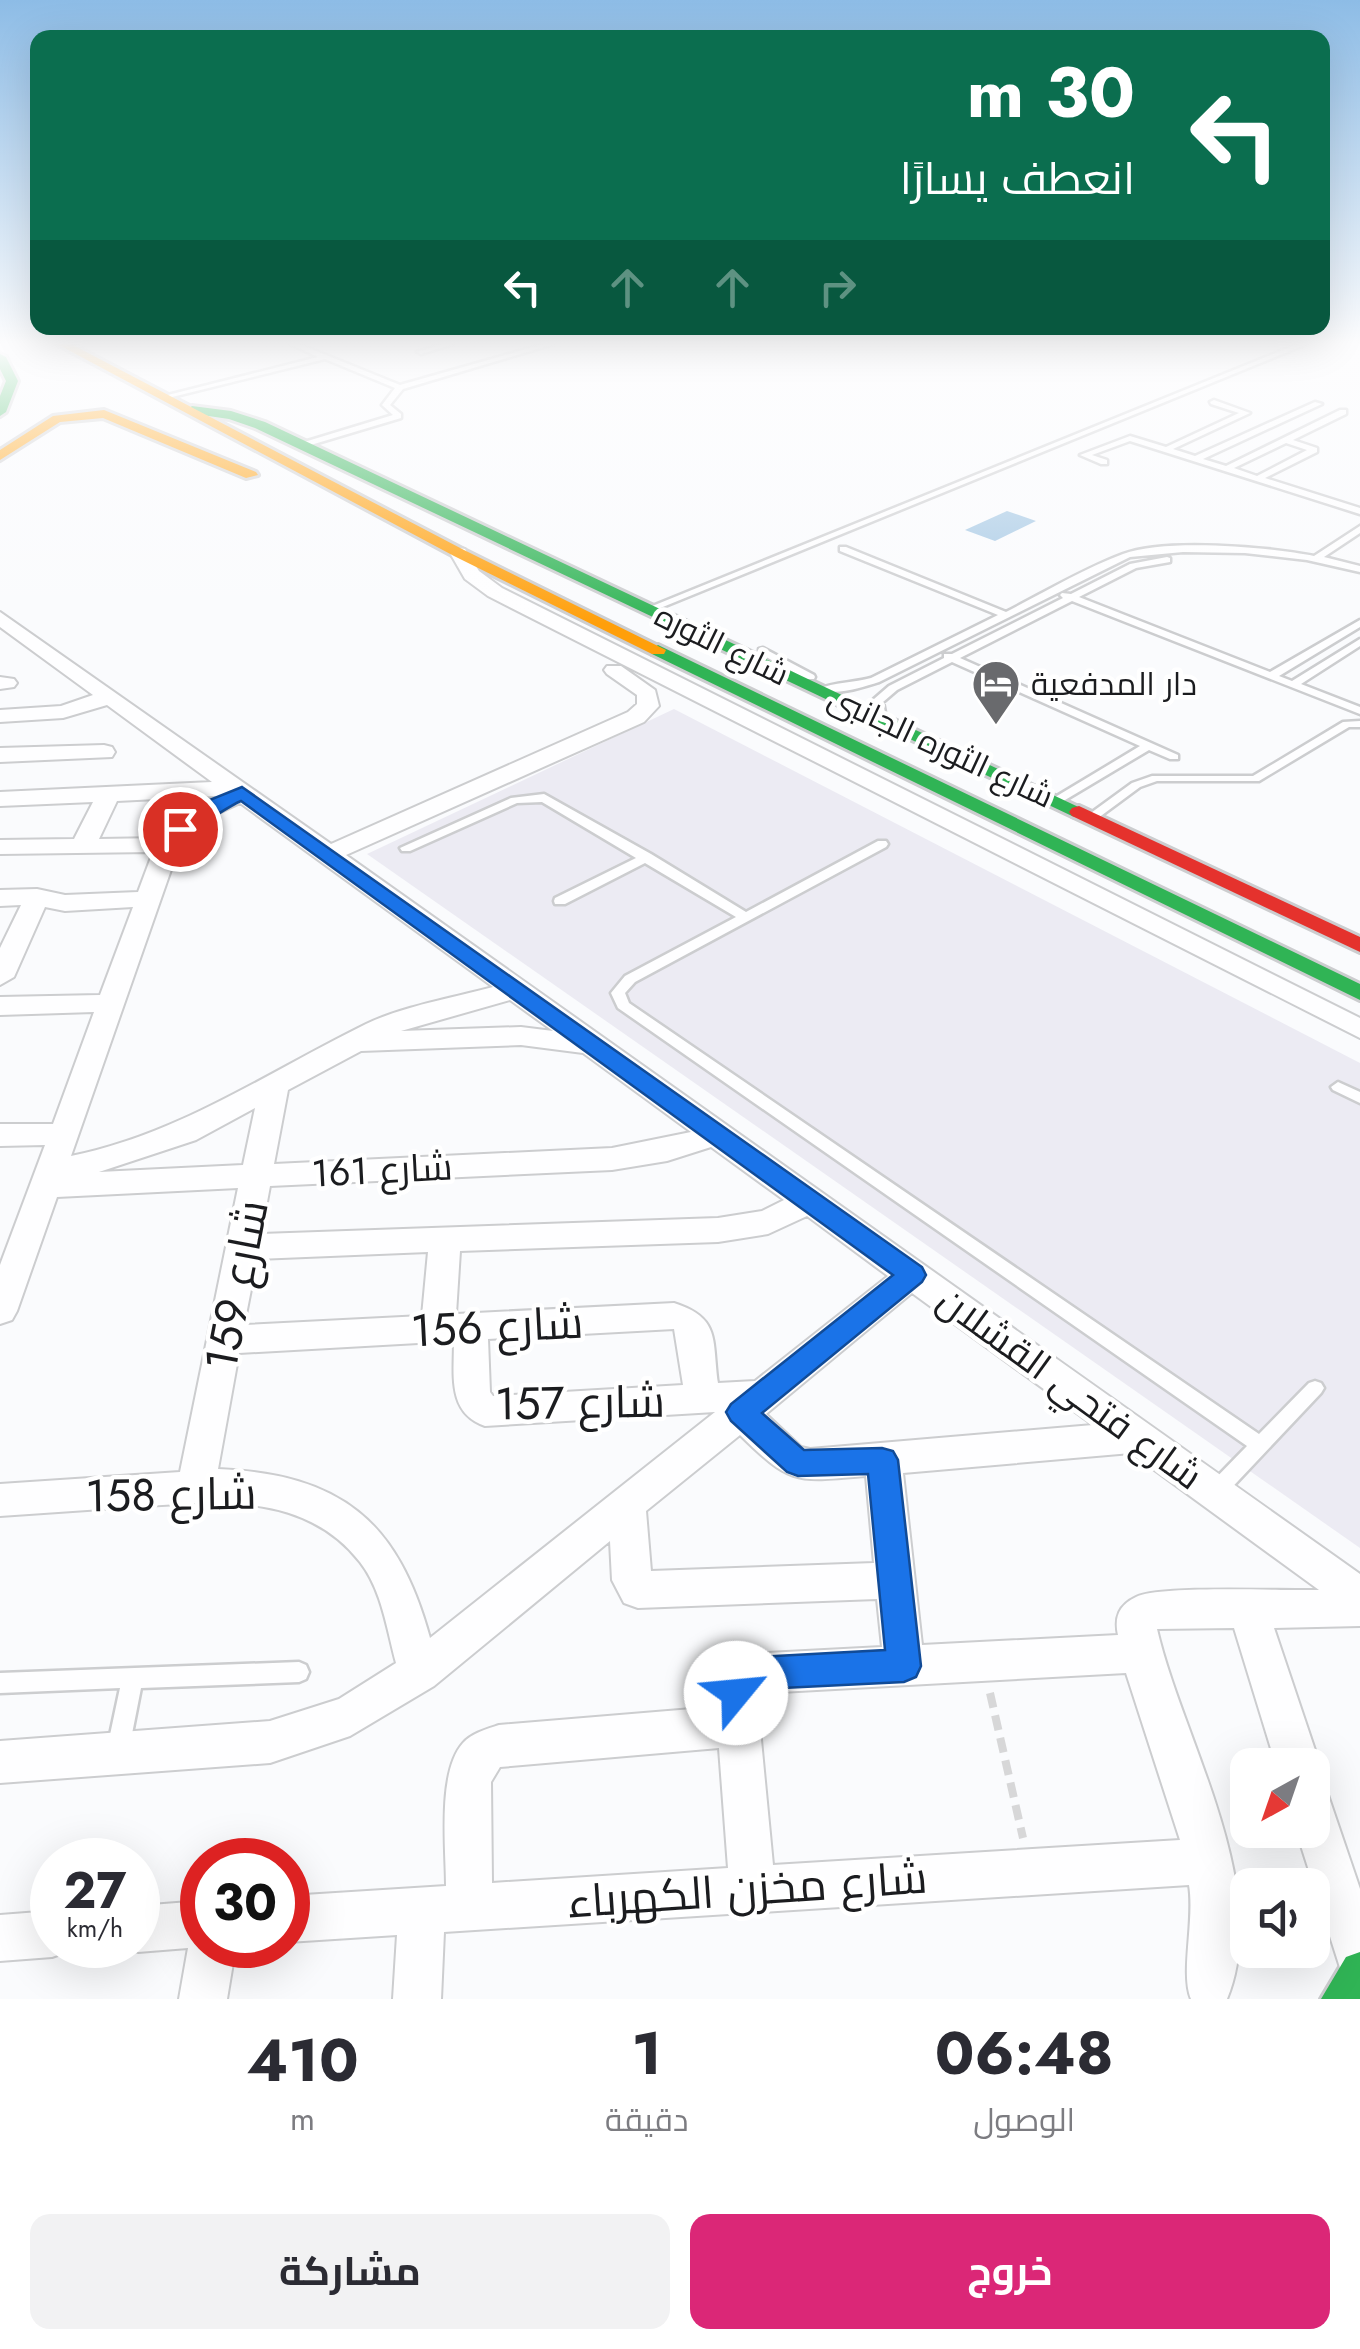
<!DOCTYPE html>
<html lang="ar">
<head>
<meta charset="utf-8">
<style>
  body { margin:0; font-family:Jost,Cairo,sans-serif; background:#f2f2f3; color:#2b2b33; direction:rtl; height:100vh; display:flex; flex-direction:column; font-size:38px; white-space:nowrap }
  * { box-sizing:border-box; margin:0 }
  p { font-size:32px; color:#7c7c81 }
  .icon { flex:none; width:55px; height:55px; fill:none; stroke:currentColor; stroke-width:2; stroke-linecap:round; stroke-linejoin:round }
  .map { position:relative; height:1999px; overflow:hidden; direction:ltr }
  .sheet { display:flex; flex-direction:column; background:#fff; flex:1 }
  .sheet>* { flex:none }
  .hud { position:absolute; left:30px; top:30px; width:1300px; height:305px; border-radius:20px; box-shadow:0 10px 40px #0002; direction:rtl; background:#0b6e4f; color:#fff; overflow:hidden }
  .needle { width:65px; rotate:220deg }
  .controls { position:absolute; left:1230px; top:1748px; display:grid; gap:20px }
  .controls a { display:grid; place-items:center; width:100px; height:100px; border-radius:20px; background:#fff; box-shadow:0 10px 40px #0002; font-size:50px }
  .speed { position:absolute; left:30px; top:1838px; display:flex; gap:20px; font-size:50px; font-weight:700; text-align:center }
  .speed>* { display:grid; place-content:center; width:130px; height:130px; border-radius:50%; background:#fff; box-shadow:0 10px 40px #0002; line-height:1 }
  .speed small { font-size:25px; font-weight:400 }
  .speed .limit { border:15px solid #d22; background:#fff; color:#111 }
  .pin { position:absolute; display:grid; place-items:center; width:85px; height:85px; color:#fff; margin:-42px; border:5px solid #fff; border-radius:50%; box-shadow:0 2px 10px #0007 }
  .me { position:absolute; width:110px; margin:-55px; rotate:62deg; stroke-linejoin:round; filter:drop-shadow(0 0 8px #0008) }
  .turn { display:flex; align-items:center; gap:35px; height:210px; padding:0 30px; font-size:45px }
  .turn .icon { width:130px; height:130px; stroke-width:2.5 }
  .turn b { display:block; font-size:70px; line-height:85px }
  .lanes { display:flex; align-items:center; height:95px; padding:0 30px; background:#0003; justify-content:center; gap:50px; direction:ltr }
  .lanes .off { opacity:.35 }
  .eta { display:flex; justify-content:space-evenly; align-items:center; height:170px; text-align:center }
  .eta b { font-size:60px; font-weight:700; line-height:70px }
  .cta { display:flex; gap:20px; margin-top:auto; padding:20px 30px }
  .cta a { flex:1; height:115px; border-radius:20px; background:#db2777; color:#fff; font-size:40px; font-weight:700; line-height:115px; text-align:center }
  .cta a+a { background:#f2f2f3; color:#2b2b33 }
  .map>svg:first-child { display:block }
</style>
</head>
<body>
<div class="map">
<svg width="1360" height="1999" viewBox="0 0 1360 1999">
  <rect width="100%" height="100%" fill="#fafbfd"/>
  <path fill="#ecebf3" d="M674,709L1360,1063V1548L367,854Z"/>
  <path fill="#a5c8e4" d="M1007,511L1036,521L995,541L965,530Z"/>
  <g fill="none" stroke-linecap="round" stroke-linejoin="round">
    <g stroke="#cccdcf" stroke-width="5">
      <path id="lane" d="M290,344H299L400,385L544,344H554L403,389L390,405L401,414V418L304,447L300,445L301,443L393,415L382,405L395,388L325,359L168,398L164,396L318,357Z
        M443,344H453L421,354L417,352Z
        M1298,344H1307L653,611L645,609Z
        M1214,400L1250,413L1173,449L1195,456L1315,402L1322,404L1203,459L1226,466L1340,410H1346V414L1293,440L1317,448V452L1265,478L1360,508V514L1130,441L1092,455L1107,460V464H1101L1080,455L1130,436L1166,447L1239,413L1211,404L1210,402ZM1286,443L1307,450L1257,476L1234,468Z
        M1360,526V533L1324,557L1360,566V572L1307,560L1245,553L1183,552L1130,557L879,682C860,688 836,696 819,689C833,682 855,683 871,678L998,615L840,551V547H846L1006,612C1043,593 1085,568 1123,554C1166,538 1268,547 1314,556Z
        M1167,557L1170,558V562L1136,568L1079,597L1270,672L1360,620V627L1279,676L1292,681L1360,639V646L1301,684L1360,707V714L1072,601L960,658L1178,755V759H1170L1149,750L1060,803H1052V799L1140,746L952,662L897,690L883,702L886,718L885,720L881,721L876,718L874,699L889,686L944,658V654H952L1063,598L1060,595L1062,593L1071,594L1130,564Z
        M763,648L814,675L815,677L814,679H806L759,653V649Z
        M1360,721V727H1349L1259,781H1157L1140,787L1094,821L1090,822L1084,818L1132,783L1152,776H1253L1343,722Z
        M544,794L651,854L746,912L878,841H886L888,844L886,847L635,982L625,993L629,1003L1259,1434L1309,1383L1315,1381L1321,1383L1324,1388L1321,1393L1222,1498L1215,1500L1208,1498L1206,1492L1208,1486L1247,1446L618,1008L611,993L625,976L736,917L645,863L565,904H555L554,901L555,898L636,858L542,802L517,803L410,851H402L400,848L511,798Z
        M1338,1082L1360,1092V1103L1333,1090L1331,1087Z
        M299,1662L306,1665L309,1672L306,1679L299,1682L141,1688L129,1749L126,1756L118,1760L110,1756L107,1749L120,1688L0,1693V1673Z"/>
    </g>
    <g stroke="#cccdcf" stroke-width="4">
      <path id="street" d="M459,548L465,549L479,571L502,588L1360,1018V1038L488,596L465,579L450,553Z
        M0,612L331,844L628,712L637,704V695L607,674L604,670L607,666H621L655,690L659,706L644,722L346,855L1360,1574V1626L1274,1628L1320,1765L1312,1780V1765H1276L1234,1628L1157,1629C1182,1738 1273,1887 1227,1999H1191C1180,1973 1195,1920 1189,1885L444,1932L441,1999H393L397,1935L288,1942V1896L446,1886C446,1848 437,1772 463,1743C472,1733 487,1729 499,1725L716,1707C714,1683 727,1663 750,1654L882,1647L877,1599L638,1608L624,1603L612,1580L610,1541L434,1686L350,1736L270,1763L0,1783V1741L270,1721L339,1699L396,1663C387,1630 382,1590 360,1562C304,1490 211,1502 131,1507C87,1510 44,1513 0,1516V1484L180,1472L238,1188L57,1197L17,1311L12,1320L0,1324V1265L45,1145L0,1146V1124H53L94,1012L0,1015V997L100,995L133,907L65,911L45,907L14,977L0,985V948L21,905L0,906V890L37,889L65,895L138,892L153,852L0,854V840L74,839L93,802L0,806V792L212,782L107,705L63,718L0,722V710L61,706L93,695L0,627ZM217,796L190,809L161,838L99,839L117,801ZM240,803L493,987C452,998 404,1006 366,1024C268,1072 180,1134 71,1156L179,847L206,819ZM510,1000L553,1031L521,1027L401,1031ZM521,1045L583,1053L691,1132L612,1148L274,1164L288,1090L361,1051ZM255,1108L243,1165L99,1172L196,1140ZM711,1147L784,1200L762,1211L718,1218L261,1234L270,1186L612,1170L667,1161ZM807,1216L888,1276L755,1381L718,1383C712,1340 721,1318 674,1303L456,1314L460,1251L718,1242L768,1234ZM428,1252L422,1316L244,1325L257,1259ZM912,1293L1093,1425L810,1449L801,1447L766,1414ZM674,1329L683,1385L493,1396L490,1392L488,1339ZM454,1341C454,1375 447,1413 485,1426L715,1412L430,1638C398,1521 341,1474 218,1469L239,1353ZM740,1435C791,1485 795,1482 866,1476L874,1563L651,1571L646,1511ZM1131,1453L1319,1590C1285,1591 1160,1585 1136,1597C1119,1605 1114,1617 1118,1635L922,1645L903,1473ZM1126,1673L1180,1840L773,1865L757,1698L761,1693ZM719,1748L728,1868L492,1883L491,1782L500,1767Z
        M0,677L14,679L17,683L14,687L0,689Z
        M104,745L112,747L115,752L112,757L0,762V748Z
        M1312,1789L1328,1795L1360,1889V1984L1343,1977L1296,1830H1312Z
        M202,1901V1945H236L227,1999H179L188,1948L138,1952L121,1945H138V1906Z
        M52,1911V1945H71L69,1951L52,1957L0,1961V1915Z"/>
    </g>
    <g stroke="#cccdcf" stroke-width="6">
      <path id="fast" d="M0,354L6,357L18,381L6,412L0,416V396L6,381L0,369Z
        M192,406L231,411L265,422L1089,812L1079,818L1072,816L255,428L229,419L188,413L186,410Z
        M658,645L1360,984V1000L652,654L650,650Z
        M1360,1952V1999H1321L1346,1957Z"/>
    </g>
    <g stroke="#cccdcf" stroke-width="6">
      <path id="slow" d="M57,344H71L464,550L666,650L664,654H652L454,556Z
        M104,410L256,472L258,475L246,478L103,418L60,422L0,460V450L53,416Z"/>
    </g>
    <g stroke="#cccdcf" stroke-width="6">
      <path id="jam" d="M1079,806L1360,937V952L1072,816L1069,812L1072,808Z"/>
    </g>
    <path stroke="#d7d7d8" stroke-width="8" stroke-dasharray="15 8" stroke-linecap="butt" d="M990,1693L1023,1838"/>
    <use href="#lane" fill="#fefeff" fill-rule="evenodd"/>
    <use href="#street" fill="#fefeff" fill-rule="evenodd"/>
    <use href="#fast" fill="#30b455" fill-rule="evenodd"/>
    <use href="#slow" fill="#ff9f0a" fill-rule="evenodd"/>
    <use href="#jam" fill="#e5322d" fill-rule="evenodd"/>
  </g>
  <linearGradient id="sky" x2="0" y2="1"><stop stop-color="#8dbce6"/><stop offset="0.55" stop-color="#fdfdfe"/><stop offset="1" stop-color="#fdfdfe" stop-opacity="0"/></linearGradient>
  <rect width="1360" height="624" fill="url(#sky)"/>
  <path fill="#1a73e8" stroke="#114b97" stroke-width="2.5" d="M242,787L922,1267L926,1275L922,1282L762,1413L804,1450L882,1448L893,1451L898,1460L921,1666L916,1677L904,1682L760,1689L748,1705L736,1710L724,1705L719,1693L732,1667L758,1657L885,1650L868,1474L798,1476L787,1472L731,1421L726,1412L731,1404L893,1275L241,801C222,809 190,836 173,833L170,829L202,803Z"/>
  <defs>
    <g id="hotel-pin" transform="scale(2.5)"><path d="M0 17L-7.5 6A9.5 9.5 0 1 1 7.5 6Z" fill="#696a6d" stroke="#fff"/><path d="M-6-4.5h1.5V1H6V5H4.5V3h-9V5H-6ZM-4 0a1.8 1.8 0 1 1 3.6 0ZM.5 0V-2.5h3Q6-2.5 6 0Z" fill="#fff"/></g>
  </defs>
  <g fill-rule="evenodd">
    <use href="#hotel-pin" x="996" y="684"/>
  </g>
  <g text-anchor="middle" stroke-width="9" stroke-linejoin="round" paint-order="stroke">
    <g font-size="32" fill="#1b1c1f" stroke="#fff">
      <text transform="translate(722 645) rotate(26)" y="11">شارع الثوره</text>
      <text transform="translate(941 747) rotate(25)" y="11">شارع الثوره الجانبى</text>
    </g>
    <g font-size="32" fill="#1b1c1f" stroke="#fff" text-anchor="start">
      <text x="1031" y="695">دار المدفعية</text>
    </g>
    <g font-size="38" fill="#1b1c1f" stroke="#fff">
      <text transform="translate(382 1170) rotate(-3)" y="13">شارع 161</text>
      <text transform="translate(1070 1388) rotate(36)" y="13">شارع فتحي القشلان</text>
    </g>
    <g font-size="45" fill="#1b1c1f" stroke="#fff">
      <text transform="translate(236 1285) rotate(-79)" y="16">شارع 159</text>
      <text transform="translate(497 1326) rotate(-3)" y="16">شارع 156</text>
      <text transform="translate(580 1402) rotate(-1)" y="16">شارع 157</text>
      <text transform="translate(171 1494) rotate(-1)" y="16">شارع 158</text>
      <text transform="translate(747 1889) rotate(-4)" y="16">شارع مخزن الكهرباء</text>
    </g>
  </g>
</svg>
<div class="controls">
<a><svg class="needle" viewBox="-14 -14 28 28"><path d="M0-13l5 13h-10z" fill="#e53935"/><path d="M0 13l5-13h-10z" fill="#7c7c81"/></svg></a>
<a><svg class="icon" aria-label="sound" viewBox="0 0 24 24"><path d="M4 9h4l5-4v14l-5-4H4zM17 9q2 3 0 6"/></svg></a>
</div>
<div class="speed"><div>27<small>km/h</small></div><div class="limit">30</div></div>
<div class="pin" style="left:180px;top:829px;background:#d93025"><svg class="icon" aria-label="arrive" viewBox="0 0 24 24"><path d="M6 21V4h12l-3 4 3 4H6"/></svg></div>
<svg class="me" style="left:736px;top:1693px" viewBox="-20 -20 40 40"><circle r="19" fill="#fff"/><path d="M0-13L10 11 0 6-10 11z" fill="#1a73e8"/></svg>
<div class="hud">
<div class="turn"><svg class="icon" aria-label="left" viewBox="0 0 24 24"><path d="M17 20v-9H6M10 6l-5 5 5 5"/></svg><div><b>30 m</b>انعطف يسارًا</div></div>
<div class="lanes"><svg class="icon" aria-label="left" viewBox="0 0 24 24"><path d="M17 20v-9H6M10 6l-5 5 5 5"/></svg><svg class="icon off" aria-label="ahead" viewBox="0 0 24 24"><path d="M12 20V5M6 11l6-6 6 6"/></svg><svg class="icon off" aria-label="ahead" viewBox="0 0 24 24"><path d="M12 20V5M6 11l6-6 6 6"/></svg><svg class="icon off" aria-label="right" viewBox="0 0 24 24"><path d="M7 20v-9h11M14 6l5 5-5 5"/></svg></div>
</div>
</div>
<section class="sheet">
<div class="eta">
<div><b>06:48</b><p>الوصول</p></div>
<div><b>1</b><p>دقيقة</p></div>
<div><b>410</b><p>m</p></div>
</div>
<div class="cta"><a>خروج</a><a>مشاركة</a></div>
</section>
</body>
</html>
